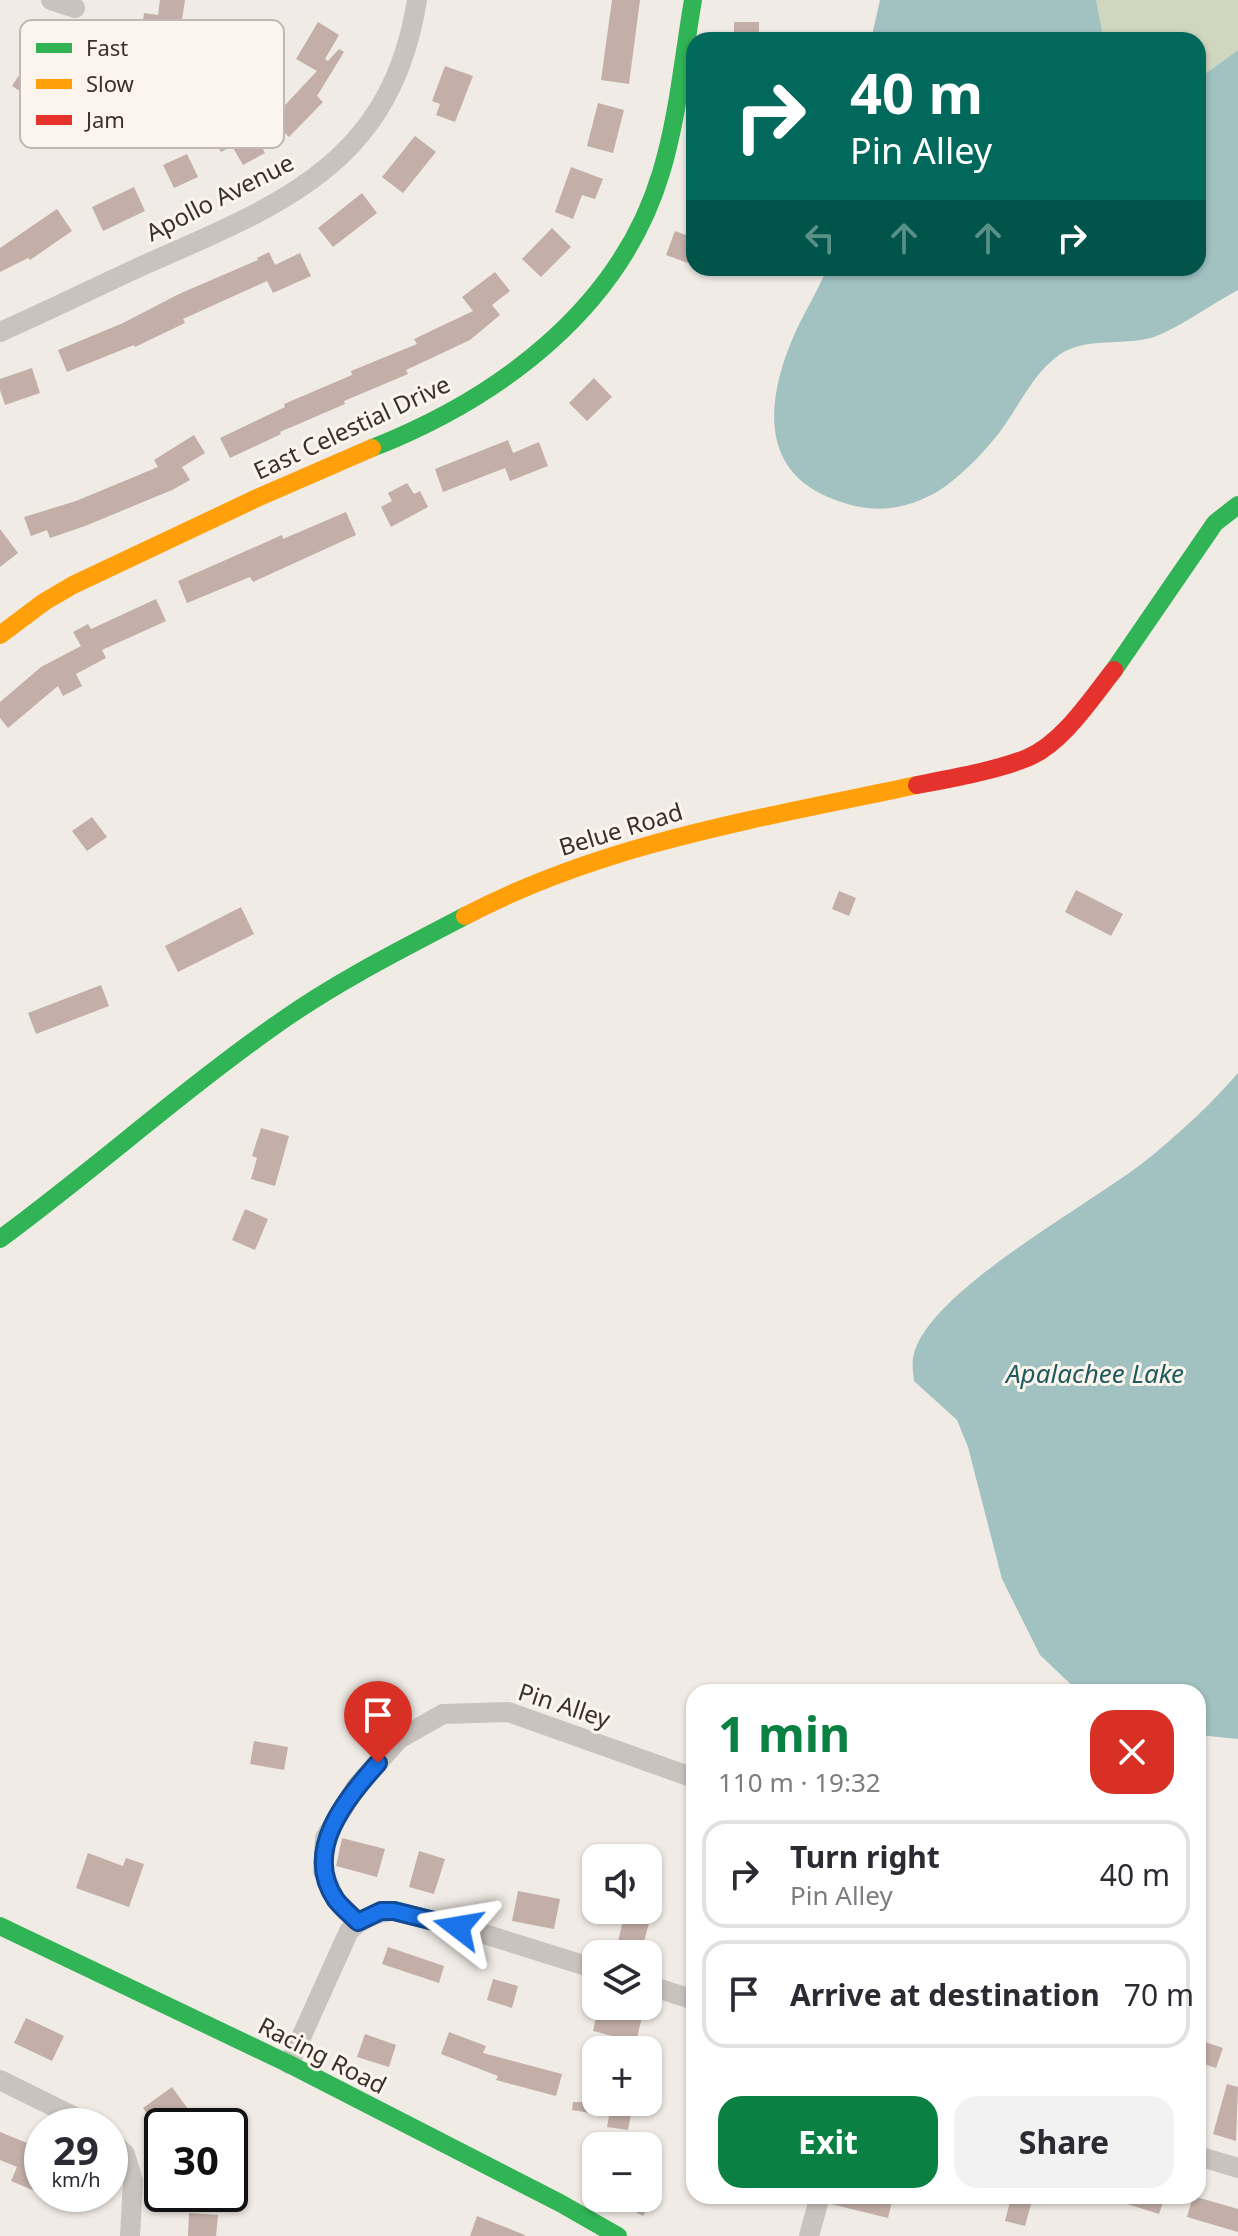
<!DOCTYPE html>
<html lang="en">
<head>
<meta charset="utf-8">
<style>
  body { margin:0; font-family:"Noto Sans",sans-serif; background:#f2f2f3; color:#2b2b33; height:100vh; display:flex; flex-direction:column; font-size:30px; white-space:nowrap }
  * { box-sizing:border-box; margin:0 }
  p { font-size:26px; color:#7c7c81 }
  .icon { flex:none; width:44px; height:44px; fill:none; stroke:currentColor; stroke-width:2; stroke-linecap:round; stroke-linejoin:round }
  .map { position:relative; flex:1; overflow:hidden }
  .side { position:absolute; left:686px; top:1684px; width:520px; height:520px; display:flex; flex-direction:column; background:#fff; border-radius:24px; box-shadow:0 2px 6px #0004 }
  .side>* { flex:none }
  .top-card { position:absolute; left:686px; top:32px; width:520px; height:244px; border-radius:24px; box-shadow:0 2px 6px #0004; background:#00695c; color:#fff; overflow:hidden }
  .tools { position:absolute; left:582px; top:1844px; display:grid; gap:16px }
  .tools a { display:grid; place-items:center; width:80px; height:80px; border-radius:16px; background:#fff; box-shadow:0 2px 6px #0004; font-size:40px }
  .speed { position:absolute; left:24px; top:2108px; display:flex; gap:16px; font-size:40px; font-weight:700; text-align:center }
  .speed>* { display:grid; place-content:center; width:104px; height:104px; border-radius:50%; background:#fff; box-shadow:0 2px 6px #0004; line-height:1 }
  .speed small { font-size:20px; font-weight:400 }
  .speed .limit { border:4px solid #111; border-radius:12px; background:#fff; color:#111 }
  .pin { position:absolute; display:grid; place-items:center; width:68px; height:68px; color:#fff; margin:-82px -34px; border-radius:50% 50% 50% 0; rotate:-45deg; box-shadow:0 0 8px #0007 }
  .pin .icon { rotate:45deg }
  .me { position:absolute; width:88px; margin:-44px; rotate:284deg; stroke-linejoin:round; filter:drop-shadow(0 0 6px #0008) }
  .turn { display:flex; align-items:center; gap:28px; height:168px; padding:0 32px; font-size:36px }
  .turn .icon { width:104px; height:104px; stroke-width:2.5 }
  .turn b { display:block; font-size:56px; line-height:68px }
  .lanes { display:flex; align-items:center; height:76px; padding:0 32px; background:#0003; justify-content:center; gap:40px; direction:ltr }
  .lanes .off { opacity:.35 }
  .round { display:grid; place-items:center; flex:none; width:84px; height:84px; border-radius:24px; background:#f2f2f3 }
  .summary { display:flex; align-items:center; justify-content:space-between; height:136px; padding:0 32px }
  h1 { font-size:48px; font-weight:700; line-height:60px; color:#0b8043 }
  .action { display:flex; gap:16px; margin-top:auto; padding:16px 32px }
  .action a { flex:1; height:92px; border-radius:24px; background:#0b8043; color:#fff; font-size:32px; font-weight:700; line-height:92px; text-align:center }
  .action a+a { background:#f2f2f3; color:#2b2b33 }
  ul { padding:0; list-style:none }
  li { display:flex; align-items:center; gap:24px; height:108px; margin:0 16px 12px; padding:0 16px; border:4px solid #e1e1e2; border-radius:24px }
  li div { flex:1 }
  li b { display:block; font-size:30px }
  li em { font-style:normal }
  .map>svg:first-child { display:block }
</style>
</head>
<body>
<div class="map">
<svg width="1238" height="2236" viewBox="0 0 1238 2236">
  <rect width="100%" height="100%" fill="#f0ebe5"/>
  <path fill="#d1d6bf" d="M1096,0H1238V50L1198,79V40H1104Z"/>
  <path fill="#a1c2c1" d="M880,0H1096L1104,40H871Z
    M1238,50V290C1212,304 1186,323 1159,335C1128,348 1088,335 1059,355C1034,373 1021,402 1004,426C989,448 957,481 935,493C898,513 868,513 830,498C756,468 768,394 795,333C805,311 818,291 827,268H1198V79Z
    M1238,1073V1739L1198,1735V1692H1079L1040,1655L1002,1579L968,1447L957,1420L914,1381C913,1371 911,1360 915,1350C938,1285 1092,1204 1149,1158C1181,1132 1211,1104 1238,1073Z"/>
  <path fill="#c3afa7" d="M160,0H185L180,32L142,26L144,13L158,15Z
    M612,0H640L629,84L601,80Z
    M318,22L339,35L325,59L328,61L339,49L344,52L317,96L323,102L289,137L271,120L317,71L296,59Z
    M734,22H759V40H734Z
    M33,54L69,77L56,97L37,85L29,97L12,86Z
    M445,66L473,76L455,122L436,115L440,104L432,101Z
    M598,103L624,110L613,153L587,146Z
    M244,115L265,153L243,165L232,146L221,152L211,133Z
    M415,136L436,152L403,193L382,177Z
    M187,154L198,177L174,188L163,165Z
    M571,167L603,179L595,199L582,195L573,219L555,212Z
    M134,187L145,211L103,231L92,207Z
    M362,193L377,213L333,247L318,228Z
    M57,209L72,231L30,260L28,258L0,272V248Z
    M552,228L571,247L541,277L522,259Z
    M675,231L694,238V247L688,263L666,255Z
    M269,252L275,265L300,253L311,276L273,293L267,281L183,319L185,323L135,347L134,345L67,372L58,350L123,323L179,294L258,260L257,258Z
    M495,272L510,291L492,305L500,315L470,340L406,370L408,374L344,401L345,404L280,432L281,434L230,458L220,438L285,407L284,404L352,375L351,371L417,344L414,339L473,311L462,297Z
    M32,368L40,393L5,405L0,390V379Z
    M594,378L612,397L587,421L569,403Z
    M194,435L205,453L182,467L190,480L172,490L85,526L50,538L47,530L31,536L24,517L76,501L158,467L154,460Z
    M508,440L513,453L539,442L548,466L510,481L505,468L443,492L435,469Z
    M407,483L414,494L420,491L428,507L391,527L381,507L392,501L388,493Z
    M346,512L356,535L253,582L250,577L187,603L178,581L282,535L283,539Z
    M0,529L18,553L0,567Z
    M156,599L166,621L102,650L106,658L76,674L82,686L63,696L58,686L8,728L0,718V702L41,667L81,646L73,632L88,624L91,629Z
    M92,817L107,837L87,851L72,831Z
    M1076,890L1123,914L1111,936L1065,912Z
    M839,891L856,898L849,916L832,909Z
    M241,907L254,934L178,972L165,946Z
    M101,985L109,1006L36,1034L28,1013Z
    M261,1128L289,1136L275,1186L251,1179L257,1158L252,1156Z
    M245,1209L268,1219L255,1250L232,1240Z
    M254,1741L288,1747L284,1770L250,1764Z
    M342,1838L385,1849L377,1877L336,1866Z
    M419,1851L445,1859L434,1894L409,1887Z
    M88,1853L123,1866L126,1858L144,1864L129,1907L76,1888Z
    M518,1891L560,1899L554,1929L512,1921Z
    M625,1912L650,1919L641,1954L616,1950Z
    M388,1947L444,1966L439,1983L382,1964Z
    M493,1979L518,1986L512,2008L487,2000Z
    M598,2007L642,2017L636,2042L593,2031Z
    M26,2018L64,2036L52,2061L14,2043Z
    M449,2032L486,2046L483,2053L562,2074L556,2096L496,2080L498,2076L441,2054Z
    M365,2034L396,2045L389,2067L357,2057Z
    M1205,2042L1223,2048L1216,2068L1198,2062Z
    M1227,2084L1238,2087L1236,2141L1213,2134Z
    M172,2087L193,2116L180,2126H156L143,2108Z
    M573,2102H633L628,2130L607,2127L609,2116L572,2110Z
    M0,2132L42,2149V2194L11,2181L17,2167L0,2160Z
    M833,2196H893L888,2218L831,2204Z
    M1112,2196H1165L1159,2214L1111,2199Z
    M1193,2196L1238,2209V2232L1187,2217Z
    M610,2198H653L643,2216Z
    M1011,2198L1031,2204L1025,2226L1005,2221Z
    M189,2213L218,2215L216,2236H188Z
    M477,2216L525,2235V2236H470Z"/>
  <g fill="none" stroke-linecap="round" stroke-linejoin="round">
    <path stroke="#c9c3be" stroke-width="20" d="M51,0L75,8
      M0,332C48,311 96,287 144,265C280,205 391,165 417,0
      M358,1922L335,1899L323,1871L325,1838L356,1787L399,1739L443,1714L508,1712L694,1778
      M648,1985L694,2000
      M289,2064L349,1931C361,1919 376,1912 394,1911L478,1932L596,1969
      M0,2080L93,2126
      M110,2140L125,2154L133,2181L130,2236
      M1198,2156L1238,2168
      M809,2236L820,2196"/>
    <path stroke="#30b455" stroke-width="18" d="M372,448C499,398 620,309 661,173C678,117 683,58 693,0
      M1114,670L1215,523L1238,505
      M0,1239C95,1169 183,1090 280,1022C338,981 402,949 465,916
      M0,1926L289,2064L560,2203L618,2236"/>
    <path stroke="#ff9f0a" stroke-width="18" d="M0,635L44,602L73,585L257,498L372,448
      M465,916C606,842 763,818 917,785"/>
    <path stroke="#e5322d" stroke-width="18" d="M917,785C949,779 998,770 1027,758C1062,744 1091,699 1114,670"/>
  </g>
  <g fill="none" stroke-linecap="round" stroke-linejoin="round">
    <g stroke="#114b97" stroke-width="20">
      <path id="route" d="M378,1763C346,1799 302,1851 336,1900C342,1908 351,1915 358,1922L381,1911H394L458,1927"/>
    </g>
    <use href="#route" stroke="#1a73e8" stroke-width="14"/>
  </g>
  <g text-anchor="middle" stroke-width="6" stroke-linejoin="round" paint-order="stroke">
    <g font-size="24" fill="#3b302b" stroke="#fbf5ee">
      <text transform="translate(220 198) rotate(-27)" y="8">Apollo Avenue</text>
      <text transform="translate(352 428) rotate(-25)" y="8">East Celestial Drive</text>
      <text transform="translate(621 830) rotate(-17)" y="8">Belue Road</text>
      <text transform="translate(564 1706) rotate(18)" y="8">Pin Alley</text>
      <text transform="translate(322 2056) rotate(27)" y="8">Racing Road</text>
    </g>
    <g font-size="26" font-style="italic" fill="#1f5a5e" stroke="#fbf5ee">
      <text x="1095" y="1383">Apalachee Lake</text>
    </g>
  </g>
  <rect x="20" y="20" width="264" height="128" rx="12" fill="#fbf5ee" stroke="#c1bab4" stroke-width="2"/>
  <rect x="36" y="43" width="36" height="10" fill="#30b455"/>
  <rect x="36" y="79" width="36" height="10" fill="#ff9f0a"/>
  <rect x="36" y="115" width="36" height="10" fill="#e5322d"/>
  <g font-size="22" fill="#3b302b">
    <text x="86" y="56">Fast</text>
    <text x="86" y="92">Slow</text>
    <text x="86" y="128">Jam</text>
  </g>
</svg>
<div class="tools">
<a><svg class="icon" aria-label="sound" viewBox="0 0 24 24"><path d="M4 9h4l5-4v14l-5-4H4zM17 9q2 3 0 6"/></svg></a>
<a><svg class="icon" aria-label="layers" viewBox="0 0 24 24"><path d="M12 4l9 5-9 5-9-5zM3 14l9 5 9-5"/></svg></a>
<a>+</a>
<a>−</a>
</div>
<div class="speed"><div>29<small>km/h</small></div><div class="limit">30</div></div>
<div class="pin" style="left:378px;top:1763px;background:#d93025"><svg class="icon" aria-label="arrive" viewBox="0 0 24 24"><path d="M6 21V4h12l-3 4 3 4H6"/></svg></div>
<svg class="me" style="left:458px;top:1927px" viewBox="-20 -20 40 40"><path d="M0-17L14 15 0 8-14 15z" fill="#1a73e8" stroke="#fff" stroke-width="4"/></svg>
<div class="top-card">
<div class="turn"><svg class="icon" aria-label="right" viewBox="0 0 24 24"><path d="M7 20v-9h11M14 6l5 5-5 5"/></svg><div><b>40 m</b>Pin Alley</div></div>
<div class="lanes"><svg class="icon off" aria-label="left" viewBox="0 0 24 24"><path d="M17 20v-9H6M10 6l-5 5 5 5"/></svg><svg class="icon off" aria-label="ahead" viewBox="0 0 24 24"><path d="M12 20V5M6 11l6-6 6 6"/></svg><svg class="icon off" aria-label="ahead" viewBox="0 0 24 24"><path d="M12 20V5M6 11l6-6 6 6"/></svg><svg class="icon" aria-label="right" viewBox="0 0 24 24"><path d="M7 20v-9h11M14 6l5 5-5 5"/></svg></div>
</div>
<section class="side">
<div class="summary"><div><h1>1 min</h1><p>110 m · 19:32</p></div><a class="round" style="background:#d93025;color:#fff"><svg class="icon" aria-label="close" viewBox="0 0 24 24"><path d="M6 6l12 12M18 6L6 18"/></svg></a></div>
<ul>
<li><svg class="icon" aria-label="right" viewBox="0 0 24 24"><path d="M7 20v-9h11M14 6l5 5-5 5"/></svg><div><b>Turn right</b><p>Pin Alley</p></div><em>40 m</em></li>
<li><svg class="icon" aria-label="arrive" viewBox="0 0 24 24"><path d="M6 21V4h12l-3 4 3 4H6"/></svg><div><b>Arrive at destination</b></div><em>70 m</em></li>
</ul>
<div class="action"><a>Exit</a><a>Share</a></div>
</section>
</div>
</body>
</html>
